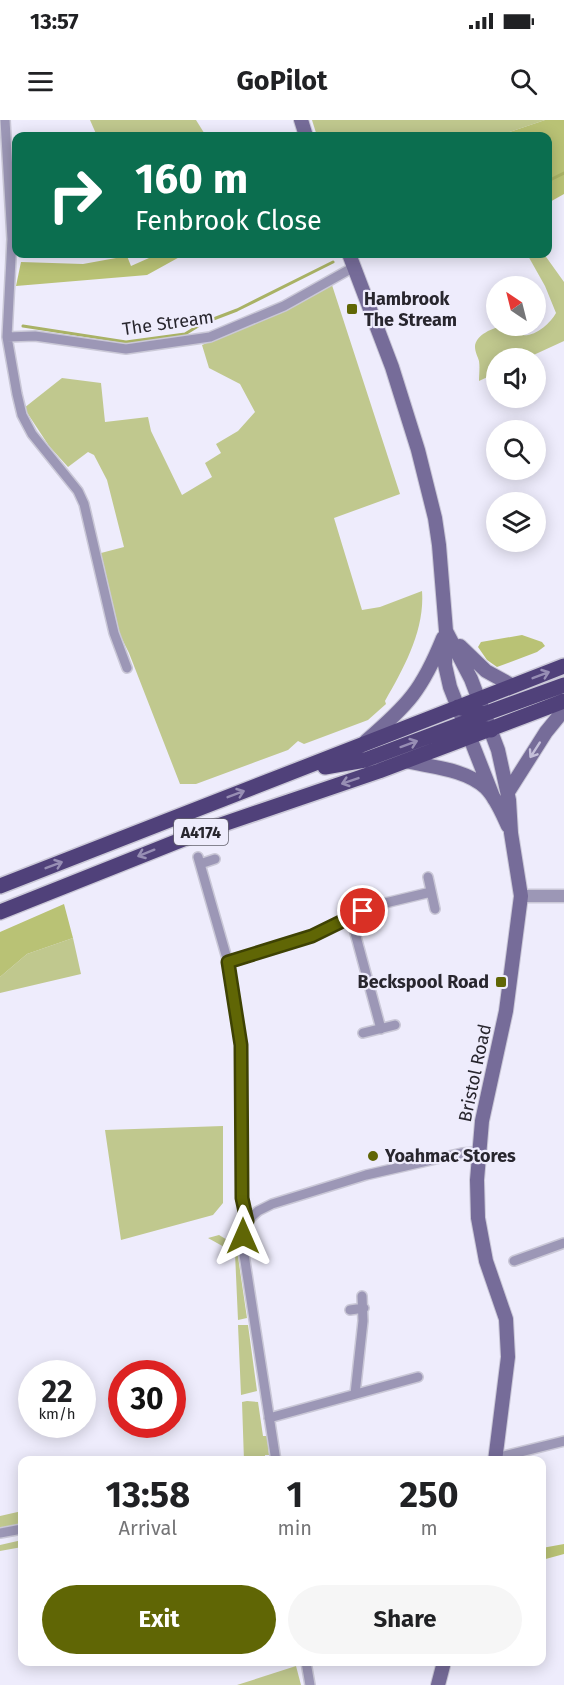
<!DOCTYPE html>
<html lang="en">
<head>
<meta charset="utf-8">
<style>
  body { margin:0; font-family:"Fira Sans",sans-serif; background:#f6f6f6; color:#202124; height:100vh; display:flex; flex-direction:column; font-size:22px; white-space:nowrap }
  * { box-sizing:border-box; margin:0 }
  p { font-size:20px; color:#757577 }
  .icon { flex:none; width:33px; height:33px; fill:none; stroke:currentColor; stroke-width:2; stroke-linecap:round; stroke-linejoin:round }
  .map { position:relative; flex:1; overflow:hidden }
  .sheet { position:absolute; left:18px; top:1336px; width:528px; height:210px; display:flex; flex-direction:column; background:#fff; border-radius:12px; box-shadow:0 3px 15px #0003 }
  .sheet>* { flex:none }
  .guide { position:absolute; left:12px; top:12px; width:540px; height:126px; border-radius:12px; box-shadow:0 3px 15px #0003; background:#0b6e4f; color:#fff; overflow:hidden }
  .needle { width:39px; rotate:325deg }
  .buttons { position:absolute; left:486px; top:156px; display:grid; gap:12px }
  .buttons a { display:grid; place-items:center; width:60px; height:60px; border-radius:50%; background:#fff; box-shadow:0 3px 15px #0003; font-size:30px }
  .speed { position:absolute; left:18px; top:1240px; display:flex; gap:12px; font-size:30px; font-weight:700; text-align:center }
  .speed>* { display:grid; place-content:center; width:78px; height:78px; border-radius:50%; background:#fff; box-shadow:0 3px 15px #0003; line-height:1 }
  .speed small { font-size:15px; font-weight:400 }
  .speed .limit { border:9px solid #d22; background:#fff; color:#111 }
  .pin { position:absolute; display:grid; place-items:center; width:51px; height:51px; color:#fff; margin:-26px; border:3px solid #fff; border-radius:50%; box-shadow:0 2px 6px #0007 }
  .me { position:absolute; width:66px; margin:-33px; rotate:0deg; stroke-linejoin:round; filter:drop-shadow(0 0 4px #0008) }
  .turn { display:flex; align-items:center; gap:21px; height:126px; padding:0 24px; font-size:27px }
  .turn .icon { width:78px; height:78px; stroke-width:2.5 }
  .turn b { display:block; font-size:42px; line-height:51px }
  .eta { display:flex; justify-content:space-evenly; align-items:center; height:102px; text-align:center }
  .eta b { font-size:36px; font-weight:700; line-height:42px }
  .cta { display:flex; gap:12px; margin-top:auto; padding:12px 24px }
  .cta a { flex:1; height:69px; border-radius:36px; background:#606605; color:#fff; font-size:24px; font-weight:700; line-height:69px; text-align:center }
  .cta a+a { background:#f6f6f6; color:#202124 }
  .status { display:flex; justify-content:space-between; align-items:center; height:42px; padding:0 30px; background:#fff; direction:ltr }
  .status svg { height:16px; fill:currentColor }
  header { display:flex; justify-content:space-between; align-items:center; height:78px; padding:0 24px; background:#fff; font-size:27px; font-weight:700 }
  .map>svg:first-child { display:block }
</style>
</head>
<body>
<div class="status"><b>13:57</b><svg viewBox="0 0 49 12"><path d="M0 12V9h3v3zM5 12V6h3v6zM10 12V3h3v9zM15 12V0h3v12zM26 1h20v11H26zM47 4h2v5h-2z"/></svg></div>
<header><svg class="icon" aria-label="menu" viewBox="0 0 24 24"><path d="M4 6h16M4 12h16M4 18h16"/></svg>GoPilot<svg class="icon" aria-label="search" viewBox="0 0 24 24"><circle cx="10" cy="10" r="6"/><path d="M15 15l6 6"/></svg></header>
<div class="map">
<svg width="564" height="1565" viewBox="0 0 564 1565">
  <rect width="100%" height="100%" fill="#eeecfc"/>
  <path fill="#c0c88e" d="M90,0H196L206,16H97Z
    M312,0H545L498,16H317Z
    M527,134H544L564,162V221L527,238H496V253L479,261C479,255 480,247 479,241C478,237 475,232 475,227C475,215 494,207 504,206C509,208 513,212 518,214C532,220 550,204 556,193L545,166Z
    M331,162L400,374L334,398L362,490L380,487L422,471C425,510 404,548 385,581L386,584L368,600L304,624L298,621L288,630L196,664H180L129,533L120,515L101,433L124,427L107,360L94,335L88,332L68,347L49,326L24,288L62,258L101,263L105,302L148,297L151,311L182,375L212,357L205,343L221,333L216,324L238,311L255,292L240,264L209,248L202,225L253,204Z
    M73,818L81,854L0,873V857L27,834Z
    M223,1006V1083L213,1095L121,1120L105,1010Z
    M219,1115L234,1124L237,1130L247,1198L238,1200L235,1133L208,1118Z
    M238,1205H248L257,1271L241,1275Z
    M247,1281L258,1282L263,1316H267L269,1335H265V1341H244L242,1282Z
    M22,1391V1404L0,1409V1396Z
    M22,1420V1427L0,1431V1425Z
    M296,1546L301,1565H237Z"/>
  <path fill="#b9c275" d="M545,0H564V74L548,83V16H498Z
    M158,134H185L147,155L16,166L21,142L83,144L127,136L131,146Z
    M522,515L542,522L545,526L537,532L497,547L487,540L478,527L481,522Z
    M64,784L73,818L27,834L0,857V812Z
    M564,1424V1434L542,1440V1428Z"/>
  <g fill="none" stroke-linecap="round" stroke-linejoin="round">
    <path stroke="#a9b265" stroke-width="3" d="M548,61L564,53
      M23,206L126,222L185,214L203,203L237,190L333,142"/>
    <g stroke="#cac8d7" stroke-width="12">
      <path id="minor" d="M5,0L12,119L7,217L17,274L22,295L32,314L78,371L84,384L114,513L127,548
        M7,217L35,216L126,229L210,217L284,186L354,147
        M198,737L228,842L241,925L242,1078L247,1101L243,1116V1128L276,1341
        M200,744L215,739
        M428,757L435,789
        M351,798L381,909
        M228,842L312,816L381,784L431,772
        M363,913L395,905
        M247,1101L258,1091L272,1084L366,1055L462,1033L478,1032
        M514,1141L564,1123
        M350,1190L364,1188
        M355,1274L363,1201L362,1176
        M269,1298L418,1257
        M496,1338L564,1321
        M0,1413L22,1409
        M306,1542L310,1565"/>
    </g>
    <g stroke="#cac8d7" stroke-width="15">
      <path id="tertiary" d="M521,776H564"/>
    </g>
    <g stroke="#cac8d7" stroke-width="16">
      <path id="secondary" d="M301,0L306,16
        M349,134L392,247L418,330L435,398L439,425L446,511L445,545L450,567L494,679
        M446,511L471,559L498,630L509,680L511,713L521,776L506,891L482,1001L477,1060L478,1098L486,1141L506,1199L508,1237L495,1341
        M460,526L486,551L513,566
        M366,621C408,585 422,570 443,518
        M405,641C431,647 466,649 486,668C496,678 502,693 508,706
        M508,672L546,612L564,590
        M438,1565L444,1542"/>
    </g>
    <g stroke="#cac8d7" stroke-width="18">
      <path id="trunk" d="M458,587L484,594L564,565
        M325,647L365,640L464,603L491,610
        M0,766L564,546
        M0,792L206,710L379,651L564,581"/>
    </g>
    <use href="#minor" stroke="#9c97b6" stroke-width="9"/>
    <use href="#tertiary" stroke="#9c97b6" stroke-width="12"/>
    <use href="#secondary" stroke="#766c99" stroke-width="14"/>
    <use href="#trunk" stroke="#50417a" stroke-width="15"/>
  </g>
  <defs><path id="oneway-shaft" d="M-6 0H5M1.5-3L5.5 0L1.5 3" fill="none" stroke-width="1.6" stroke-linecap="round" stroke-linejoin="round" transform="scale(1.5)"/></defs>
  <g stroke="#978eb4">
    <use href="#oneway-shaft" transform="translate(541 555) rotate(-21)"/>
    <use href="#oneway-shaft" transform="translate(409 624) rotate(-20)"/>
    <use href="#oneway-shaft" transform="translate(350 661) rotate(161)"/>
    <use href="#oneway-shaft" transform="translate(236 674) rotate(-21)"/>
    <use href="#oneway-shaft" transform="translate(146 733) rotate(158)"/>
    <use href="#oneway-shaft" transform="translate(54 745) rotate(-21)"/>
  </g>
  <use stroke="#c4bfd9" href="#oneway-shaft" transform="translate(535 630) rotate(123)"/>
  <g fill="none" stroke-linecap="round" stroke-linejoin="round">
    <g stroke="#3e4203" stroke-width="15">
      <path id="route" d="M243,1116L247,1101L242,1078L241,925L228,842L312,816L363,791"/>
    </g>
    <use href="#route" stroke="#606605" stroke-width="10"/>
  </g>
  <g fill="#606605" stroke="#eeecfc" stroke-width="2">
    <rect x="346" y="183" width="12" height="12" rx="3"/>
    <rect x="495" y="856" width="12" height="12" rx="3"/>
    <circle cx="373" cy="1036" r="6"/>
  </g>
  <g text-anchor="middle" stroke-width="4.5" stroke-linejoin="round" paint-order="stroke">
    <rect fill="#eeecfc" stroke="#63616c" stroke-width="1.5" x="174" y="699" width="54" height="26" rx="4.5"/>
    <g font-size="16" font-weight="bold" fill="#28262e">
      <text x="201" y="718">A4174</text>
    </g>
    <g font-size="18" font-weight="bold" fill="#28262e" stroke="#eeecfc" text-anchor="start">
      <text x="364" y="185">Hambrook<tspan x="364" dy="21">The Stream</tspan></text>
      <text x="489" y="868" text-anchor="end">Beckspool Road</text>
      <text x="385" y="1042">Yoahmac Stores</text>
    </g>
    <g font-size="18" fill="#28262e" stroke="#eeecfc">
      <text transform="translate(168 203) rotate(-8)" y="6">The Stream</text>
      <text transform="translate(475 953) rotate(-78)" y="6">Bristol Road</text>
    </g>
  </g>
</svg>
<div class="buttons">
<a><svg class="needle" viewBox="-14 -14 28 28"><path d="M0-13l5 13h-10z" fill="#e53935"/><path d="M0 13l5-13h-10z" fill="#757577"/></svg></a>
<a><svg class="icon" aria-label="sound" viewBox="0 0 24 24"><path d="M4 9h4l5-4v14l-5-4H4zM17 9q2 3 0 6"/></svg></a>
<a><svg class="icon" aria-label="search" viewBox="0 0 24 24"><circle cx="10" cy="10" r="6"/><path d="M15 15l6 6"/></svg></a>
<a><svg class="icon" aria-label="layers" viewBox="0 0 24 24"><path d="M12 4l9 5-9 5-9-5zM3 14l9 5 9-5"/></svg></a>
</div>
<div class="speed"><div>22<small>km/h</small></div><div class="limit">30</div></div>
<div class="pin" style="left:363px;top:791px;background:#d93025"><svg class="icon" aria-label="arrive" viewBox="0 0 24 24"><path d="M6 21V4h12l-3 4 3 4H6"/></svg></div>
<svg class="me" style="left:243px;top:1116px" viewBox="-20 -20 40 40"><path d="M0-17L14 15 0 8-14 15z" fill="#606605" stroke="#fff" stroke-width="4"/></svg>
<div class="guide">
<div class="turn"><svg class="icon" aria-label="right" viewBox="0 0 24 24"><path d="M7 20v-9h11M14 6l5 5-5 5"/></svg><div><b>160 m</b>Fenbrook Close</div></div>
</div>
<section class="sheet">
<div class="eta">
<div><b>13:58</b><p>Arrival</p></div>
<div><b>1</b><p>min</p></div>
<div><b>250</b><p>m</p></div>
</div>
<div class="cta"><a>Exit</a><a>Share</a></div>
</section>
</div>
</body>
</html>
